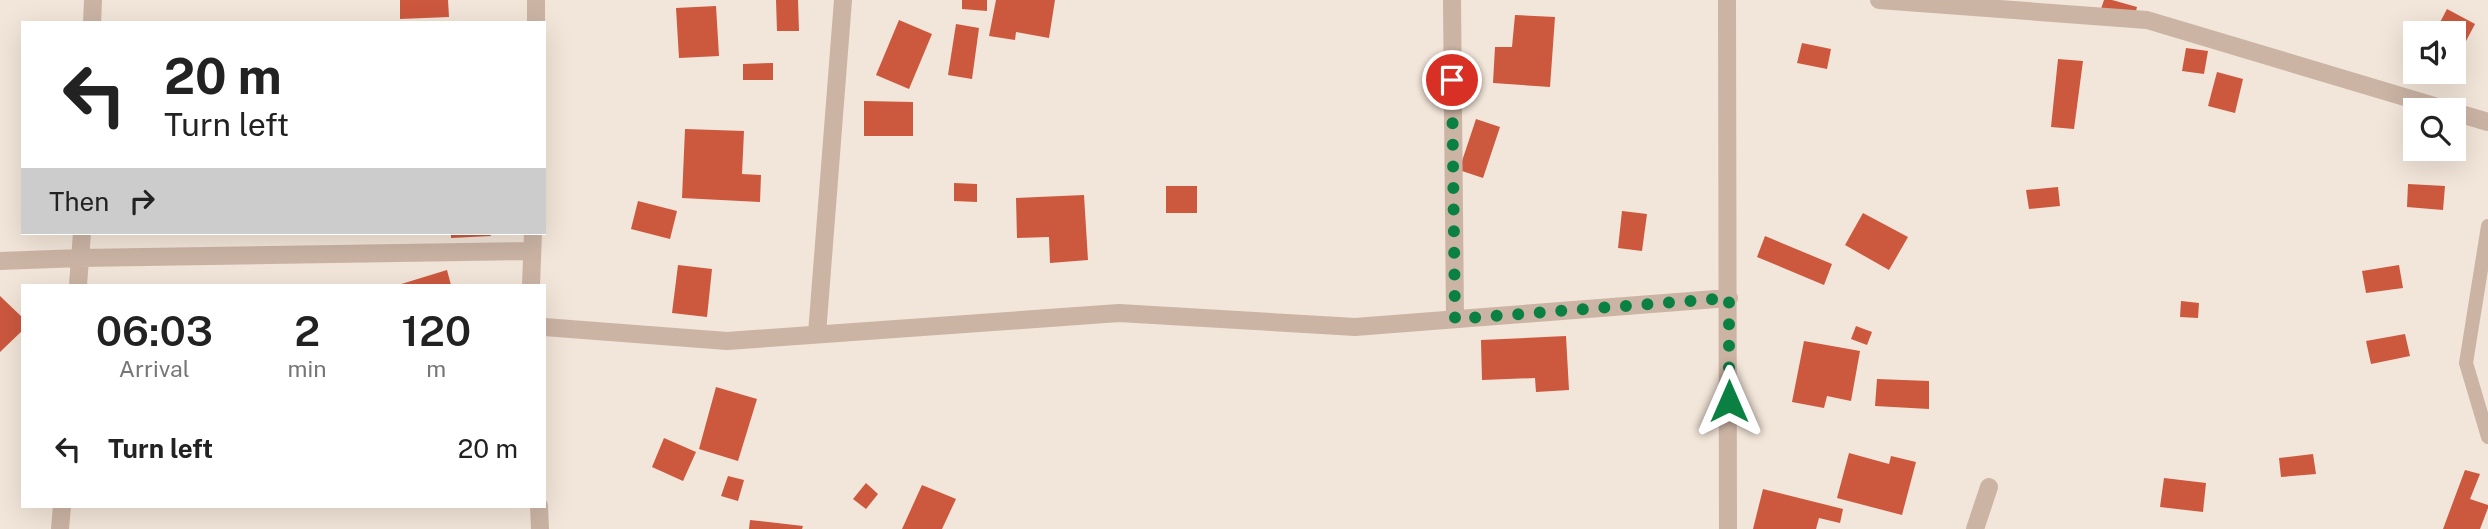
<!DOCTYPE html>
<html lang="en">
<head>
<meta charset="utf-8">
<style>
  body { margin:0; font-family:"Public Sans",sans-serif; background:#f6f6f6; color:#222; height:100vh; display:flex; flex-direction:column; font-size:26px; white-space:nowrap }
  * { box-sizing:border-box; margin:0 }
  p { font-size:23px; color:#767676 }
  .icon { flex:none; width:38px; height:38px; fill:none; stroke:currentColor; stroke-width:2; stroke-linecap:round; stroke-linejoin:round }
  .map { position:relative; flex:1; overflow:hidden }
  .side { position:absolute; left:21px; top:284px; width:525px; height:224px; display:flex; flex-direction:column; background:#fff; border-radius:0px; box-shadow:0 7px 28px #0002 }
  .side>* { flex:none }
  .hud { position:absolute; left:21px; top:21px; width:525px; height:214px; border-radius:0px; box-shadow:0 7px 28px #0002; background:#fff; color:#222; overflow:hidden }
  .controls { position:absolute; left:2403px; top:21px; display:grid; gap:14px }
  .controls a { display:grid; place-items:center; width:63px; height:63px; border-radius:0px; background:#fff; box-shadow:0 7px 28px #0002; font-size:35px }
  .pin { position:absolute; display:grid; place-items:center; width:60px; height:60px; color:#fff; margin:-30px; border:4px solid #fff; border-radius:50%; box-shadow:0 2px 7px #0007 }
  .me { position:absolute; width:77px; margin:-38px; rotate:0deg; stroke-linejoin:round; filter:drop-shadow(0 0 5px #0008) }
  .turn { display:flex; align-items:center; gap:24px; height:147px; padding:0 28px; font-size:32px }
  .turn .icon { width:91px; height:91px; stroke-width:2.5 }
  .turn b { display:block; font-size:49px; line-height:60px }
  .then { display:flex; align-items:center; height:66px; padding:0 28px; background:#0003; gap:14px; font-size:26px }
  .eta { display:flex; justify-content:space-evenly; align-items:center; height:119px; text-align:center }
  .eta b { font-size:42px; font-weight:600; line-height:49px }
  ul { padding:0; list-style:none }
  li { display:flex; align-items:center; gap:21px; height:91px; padding:0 28px }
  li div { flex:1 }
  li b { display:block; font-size:26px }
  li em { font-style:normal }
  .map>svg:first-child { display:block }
</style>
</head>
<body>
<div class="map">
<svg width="2488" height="529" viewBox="0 0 2488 529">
  <rect width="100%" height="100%" fill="#f2e5d9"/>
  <path fill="#cc583e" d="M400,0H448L449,17L400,19Z
    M776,0H798L799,31H777Z
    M962,0H987V11L962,9Z
    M996,0H1055L1049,38L1016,32L1015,40L989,36Z
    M2104,0H2112L2137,7L2133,22L2100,12Z
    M716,6L719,56L679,58L676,8Z
    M2447,9L2475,24L2465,43L2454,37V33H2447L2437,28Z
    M1515,15L1555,17L1550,87L1493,83L1495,47H1512Z
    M899,20L932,34L909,89L876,75Z
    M956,24L979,28L972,79L948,75Z
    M1802,43L1831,49L1827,69L1797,63Z
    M2186,48L2208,51L2204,74L2182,71Z
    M2058,59L2083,61L2074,129L2051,127Z
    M773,63V80H743V64Z
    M2217,72L2243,79L2235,113L2208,106Z
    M864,101L913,102V136H864Z
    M1476,119L1500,127L1483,178L1459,170Z
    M685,129L744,131L742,174L761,175L760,202L682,198Z
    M954,183L977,184V202L954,201Z
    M2408,184L2445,186L2443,210L2407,207Z
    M1166,186H1197V213H1166Z
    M2058,187L2060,206L2029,209L2026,190Z
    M1084,195L1088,260L1050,263L1049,237L1017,238L1016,198Z
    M638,201L677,211L670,239L631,229Z
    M1622,211L1647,214L1642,251L1618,248Z
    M1863,213L1908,237L1889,270L1845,245Z
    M451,233H490L491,236L451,238Z
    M1765,236L1832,264L1824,285L1757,257Z
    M678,265L712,269L707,317L672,313Z
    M2399,265L2403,288L2366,293L2362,271Z
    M447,270L451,285H398Z
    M0,296L23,318V330L0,352Z
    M2181,301L2199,303L2198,318L2180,317Z
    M1856,326L1872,332L1867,345L1851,339Z
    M2405,334L2410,356L2371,364L2366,341Z
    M1566,336L1569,390L1536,392L1535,378L1482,380L1481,340Z
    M1804,341L1860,351L1851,401L1827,396L1824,408L1792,402Z
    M1877,379L1929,381V409L1875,406Z
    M716,387L757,399L738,461L699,449Z
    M664,438L696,452L683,481L652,467Z
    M1849,453L1889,464L1891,456L1916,462L1902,515L1837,498Z
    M2313,454L2316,474L2281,477L2279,458Z
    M2465,470L2480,474L2470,499L2488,505V508L2480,529H2443Z
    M728,476L744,480L738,501L721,496Z
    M2164,478L2206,483L2203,512L2160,507Z
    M866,483L878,494L866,509L853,499Z
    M922,485L956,499L942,529H902Z
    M1763,489L1843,509L1840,523L1819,518L1816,529H1753Z
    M750,520L803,526L802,529H749Z"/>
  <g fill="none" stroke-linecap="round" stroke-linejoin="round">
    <path stroke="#cbb4a4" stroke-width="14" d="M2488,226L2466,363L2488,437"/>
    <path stroke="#cbb4a4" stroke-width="18" d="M1452,0L1455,319
      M1727,0L1728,529
      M1879,0L2147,20L2448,110
      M92,23L93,0
      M536,23V0
      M2454,112L2488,122
      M0,261L80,258L532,251
      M78,285L82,233
      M531,285L533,233
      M544,327L727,341L1119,313L1355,327L1729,298
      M817,334L843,0
      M539,506L540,529
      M60,529L62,506
      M1975,529L1989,487"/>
  </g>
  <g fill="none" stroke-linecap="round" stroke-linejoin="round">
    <path stroke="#0b8043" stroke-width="12" stroke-dasharray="0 21.6" d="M1452,80L1455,319L1729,298V401"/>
  </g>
</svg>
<div class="controls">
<a><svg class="icon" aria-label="sound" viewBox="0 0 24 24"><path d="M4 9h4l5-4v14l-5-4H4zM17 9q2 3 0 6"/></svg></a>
<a><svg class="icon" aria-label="search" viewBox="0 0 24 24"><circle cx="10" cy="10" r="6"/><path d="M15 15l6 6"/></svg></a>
</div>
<div class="pin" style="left:1452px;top:80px;background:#d93025"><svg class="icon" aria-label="arrive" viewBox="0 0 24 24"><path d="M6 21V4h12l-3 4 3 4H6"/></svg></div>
<svg class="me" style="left:1729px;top:401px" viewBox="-20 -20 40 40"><path d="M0-17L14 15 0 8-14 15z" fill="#0b8043" stroke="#fff" stroke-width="4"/></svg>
<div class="hud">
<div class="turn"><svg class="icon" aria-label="left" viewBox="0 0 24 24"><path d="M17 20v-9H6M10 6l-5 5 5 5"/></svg><div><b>20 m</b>Turn left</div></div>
<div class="then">Then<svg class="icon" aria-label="right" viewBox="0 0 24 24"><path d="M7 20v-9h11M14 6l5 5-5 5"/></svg></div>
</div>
<section class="side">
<div class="eta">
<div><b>06:03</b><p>Arrival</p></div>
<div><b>2</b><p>min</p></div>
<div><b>120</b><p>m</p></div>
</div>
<ul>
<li><svg class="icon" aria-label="left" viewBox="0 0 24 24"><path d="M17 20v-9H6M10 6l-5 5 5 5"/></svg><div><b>Turn left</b></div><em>20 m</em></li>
</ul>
</section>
</div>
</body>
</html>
